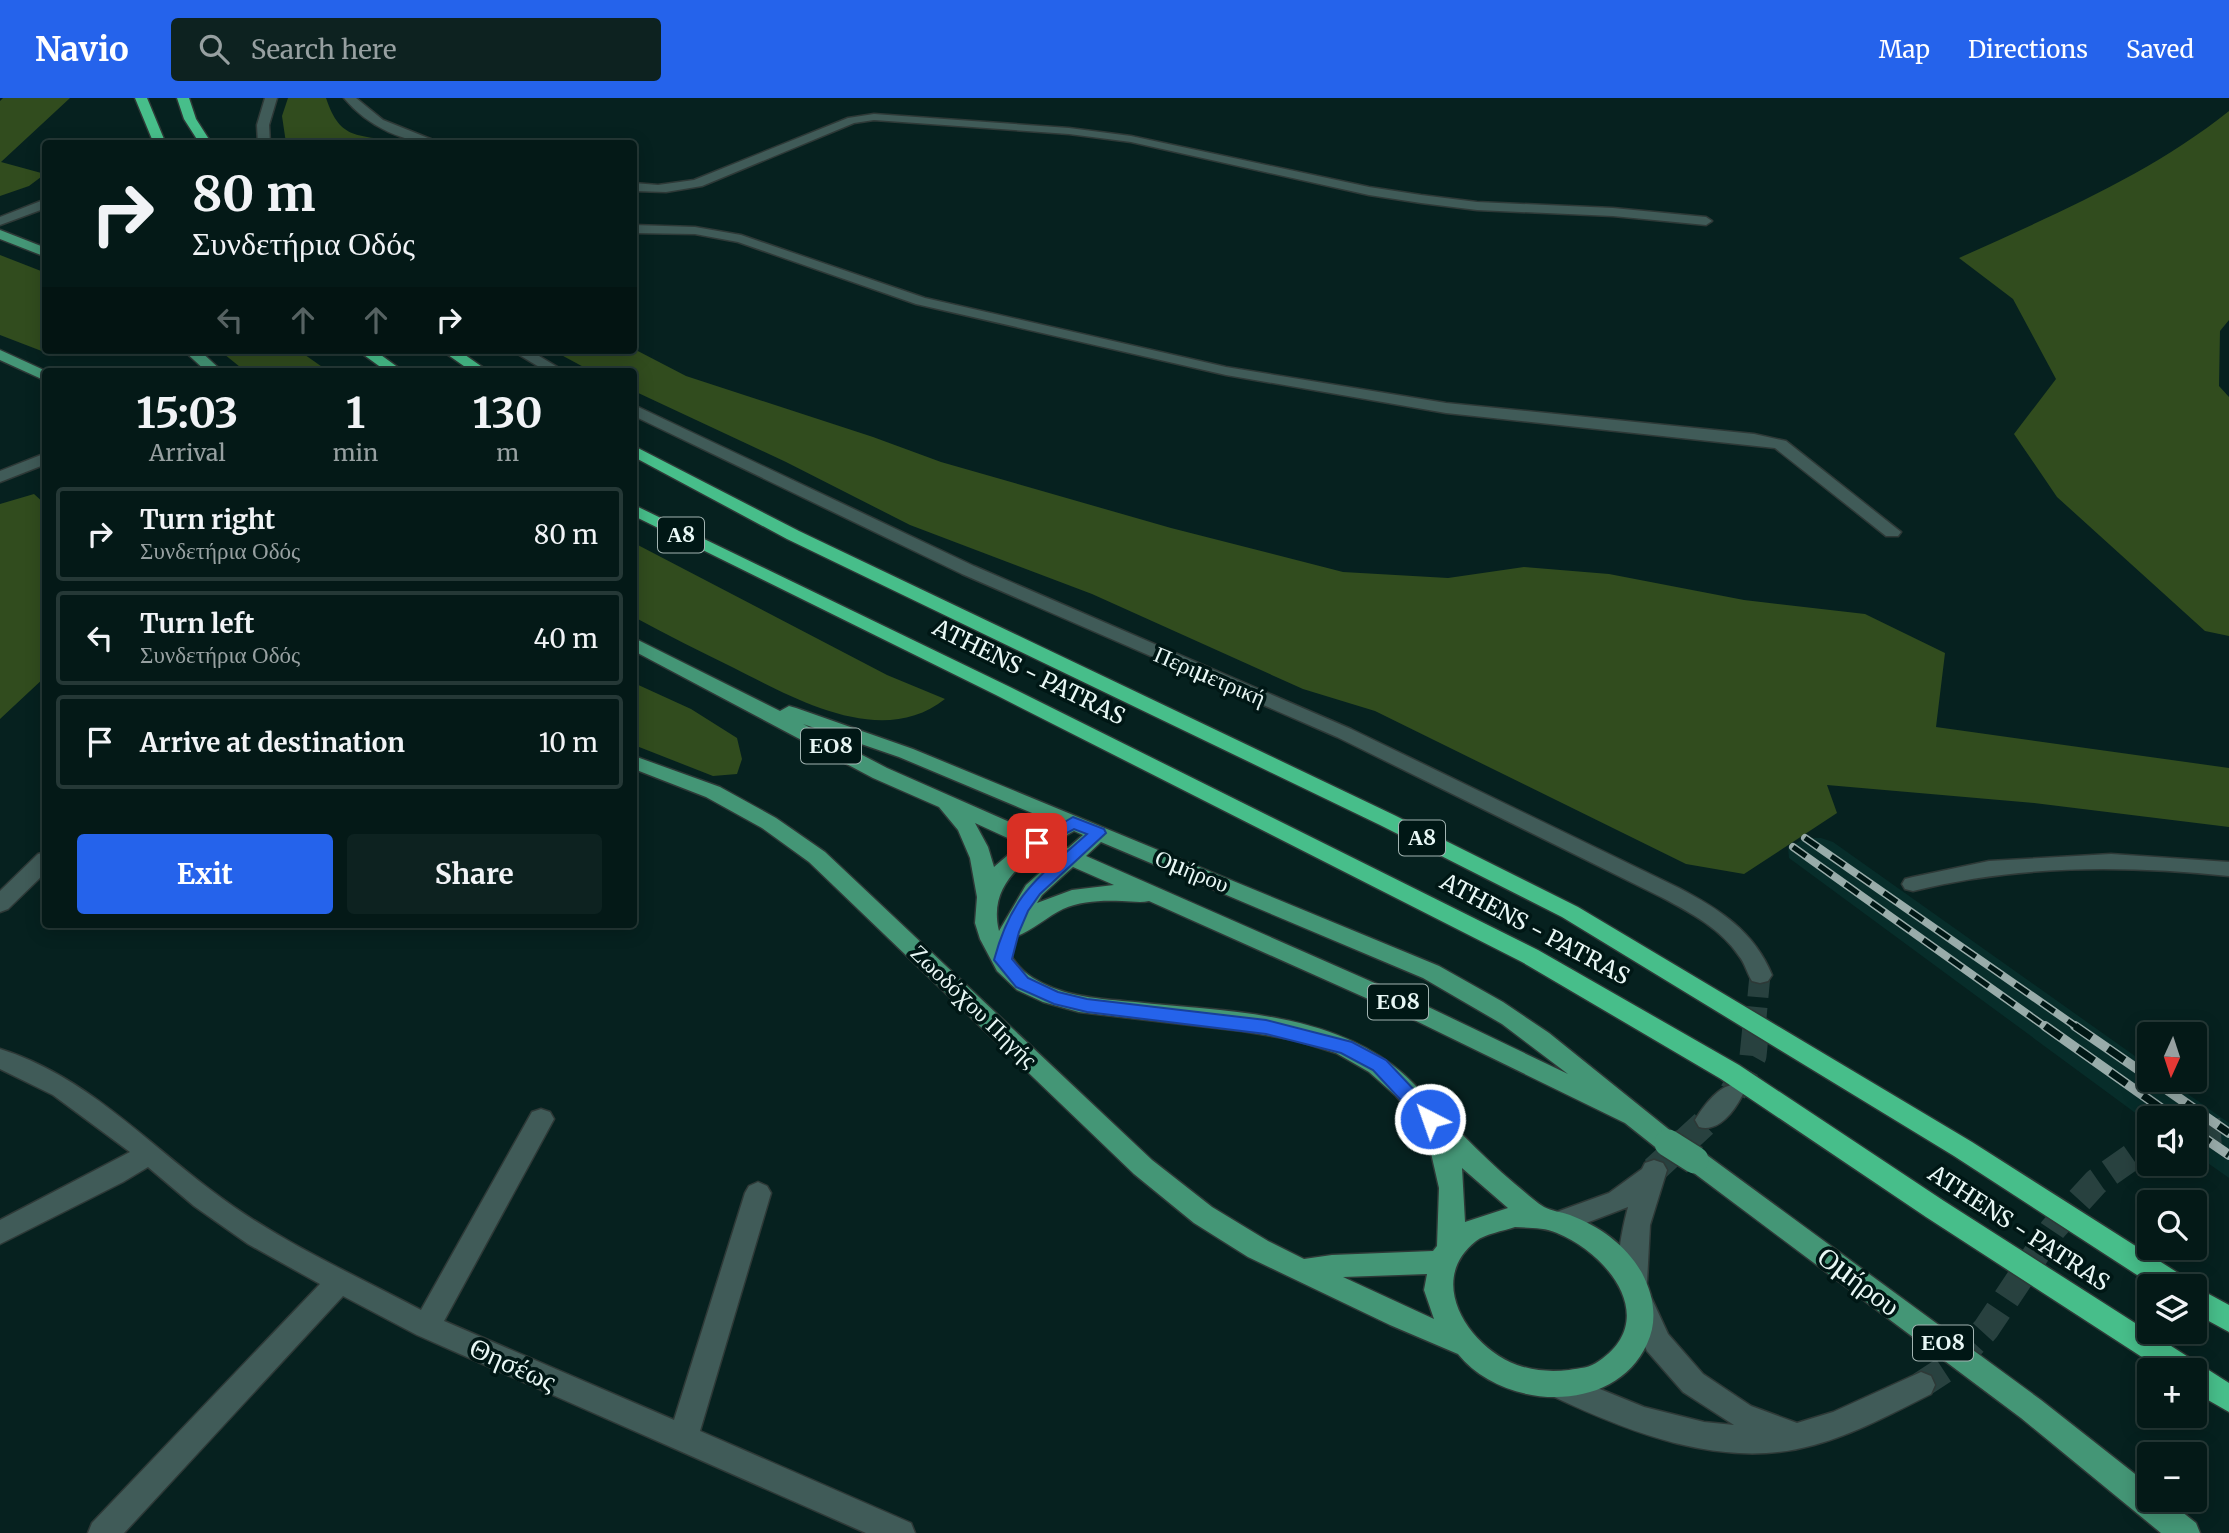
<!DOCTYPE html>
<html lang="en">
<head>
<meta charset="utf-8">
<style>
  body { margin:0; font-family:Merriweather,serif; background:#0d2220; color:#f1f3f6; height:100vh; display:flex; flex-direction:column; font-size:26px; white-space:nowrap }
  * { box-sizing:border-box; margin:0 }
  p { font-size:23px; color:#97a0a1 }
  .icon { flex:none; width:38px; height:38px; fill:none; stroke:currentColor; stroke-width:2; stroke-linecap:round; stroke-linejoin:round }
  .map { position:relative; flex:1; overflow:hidden }
  .sheet { position:absolute; left:42px; top:270px; width:595px; height:560px; display:flex; flex-direction:column; background:#041917; border-radius:7px; box-shadow:0 4px 18px #0003,0 0 0 2px #253836 }
  .sheet>* { flex:none }
  .guide { position:absolute; left:42px; top:42px; width:595px; height:214px; border-radius:7px; box-shadow:0 4px 18px #0003,0 0 0 2px #253836; background:#041917; color:#f1f3f6; overflow:hidden }
  .needle { width:46px; rotate:183deg }
  .fabs { position:absolute; left:2137px; top:924px; display:grid; gap:14px }
  .fabs a { display:grid; place-items:center; width:70px; height:70px; border-radius:7px; background:#041917; box-shadow:0 4px 18px #0003,0 0 0 2px #253836; font-size:35px }
  .pin { position:absolute; display:grid; place-items:center; width:60px; height:60px; color:#fff; margin:-30px; border-radius:14px; box-shadow:0 4px 10px #0006 }
  .me { position:absolute; width:77px; margin:-38px; rotate:319deg; stroke-linejoin:round; filter:drop-shadow(0 0 5px #0008) }
  .turn { display:flex; align-items:center; gap:24px; height:147px; padding:0 35px; font-size:32px }
  .turn .icon { width:91px; height:91px; stroke-width:2.5 }
  .turn b { display:block; font-size:49px; line-height:60px }
  .lanes { display:flex; align-items:center; height:66px; padding:0 35px; background:#0003; justify-content:center; gap:35px; direction:ltr }
  .lanes .off { opacity:.35 }
  .eta { display:flex; justify-content:space-evenly; align-items:center; height:119px; text-align:center }
  .eta b { font-size:42px; font-weight:700; line-height:49px }
  .action { display:flex; gap:14px; margin-top:auto; padding:14px 35px }
  .action a { flex:1; height:80px; border-radius:7px; background:#2563eb; color:#fff; font-size:28px; font-weight:700; line-height:80px; text-align:center }
  .action a+a { background:#0d2220; color:#f1f3f6 }
  ul { padding:0; list-style:none }
  li { display:flex; align-items:center; gap:21px; height:94px; margin:0 14px 10px; padding:0 21px; border:4px solid #253836; border-radius:7px }
  li div { flex:1 }
  li b { display:block; font-size:26px }
  li em { font-style:normal }
  header { display:flex; align-items:center; gap:42px; box-sizing:border-box; height:98px; padding:0 35px; background:#2563eb; color:#fff }
  header strong { font-size:33px }
  nav { display:flex; gap:38px; margin-inline-start:auto; font-size:24px }
  .search { width:490px; height:63px; background:#0d2220; display:flex; align-items:center; gap:18px; box-sizing:border-box; padding:0 24px; border-radius:7px; color:#97a0a1; font-size:26px }
  .map>svg:first-child { display:block }
</style>
</head>
<body>
<header>
<strong>Navio</strong>
<div class="search"><svg class="icon" aria-label="search" viewBox="0 0 24 24"><circle cx="10" cy="10" r="6"/><path d="M15 15l6 6"/></svg>Search here</div>
<nav><a>Map</a><a>Directions</a><a>Saved</a></nav>
</header>
<div class="map">
<svg width="2229" height="1435" viewBox="0 0 2229 1435">
  <rect width="100%" height="100%" fill="#06211f"/>
  <path fill="#072d2a" d="M1805,740H1821L1833,744L2149,968V982H2168L2229,1025V1080L2195,1056L2194,1020H2149V1025L1789,760L1788,750Z"/>
  <path fill="#314c1e" d="M3,0H70L1,64L45,76L29,88L0,98V3Z
    M288,0H326C341,45 359,34 395,45H286L282,18Z
    M2229,13V222L2220,233L2219,288L2229,299V538L2205,533L2057,399L2014,336L2056,281L2013,201L1959,160C2051,118 2149,77 2229,13Z
    M0,157L41,173L45,177L46,252H69L52,257L0,237Z
    M634,251L686,278L873,339L941,364L1171,430L1343,474L1448,480L1524,469L1609,476L1744,502L1865,516L1945,555L1936,629L2229,670V729L2034,705L1827,687L1837,715L1744,776L1686,766L1375,613L1303,591L1092,496L910,427L786,364L634,293V273H591L552,252Z
    M219,252H298L328,273H245Z
    M34,396L45,406V579L0,621V406Z
    M634,445L887,577L945,601C882,651 795,601 734,570C701,554 667,537 634,519Z
    M634,585L691,611L737,640L742,661L737,676L713,678L634,647Z"/>
  <g fill="none" stroke-linecap="round" stroke-linejoin="round">
    <path stroke="#28413f" stroke-width="21" stroke-dasharray="21 10" stroke-linecap="butt" d="M1755,930L1760,877"/>
    <path stroke="#28413f" stroke-width="27" stroke-dasharray="27 14" stroke-linecap="butt" d="M1733,994L1753,958L1756,928
      M2194,1035L2229,1033
      M1654,1072L1708,1022
      M1921,1287L1956,1264L1986,1231L2053,1131L2096,1084L2149,1047"/>
    <g stroke="#2e3937" stroke-width="3">
      <path id="minor" d="M265,0H277L269,27L270,46H258L257,27Z
        M344,0H356L383,22L443,46C406,46 368,29 344,0Z
        M874,16L1069,30L1131,38L1369,89L1421,97L1477,104L1613,110L1706,119L1712,123L1706,127L1613,118L1477,112L1421,105L1369,97L1131,44L1069,36L874,22L854,25L702,88L666,94L634,93V85L658,87L694,82L848,20Z
        M46,101V110L0,127V119Z
        M634,127L695,129L741,137L925,200L1226,269L1446,305L1754,336L1786,343L1901,434L1898,438H1886L1775,350L1446,315L1226,277L916,206L738,144L695,136L634,135Z
        M511,252H529L564,273H546Z
        M634,307L974,468L1351,631L1679,790C1719,811 1754,833 1772,877L1768,883L1760,885L1752,883C1747,875 1745,865 1739,858C1721,831 1691,815 1663,800L1337,639L962,476L634,318Z
        M46,355V366L0,384V373Z
        M46,754V774L8,811L0,814V793L38,756Z
        M2111,756L2229,764V778C2122,767 2018,767 1913,793L1905,791L1902,786L1905,781L1913,779L1989,763Z
        M0,951C84,977 144,1042 212,1093C276,1142 351,1175 421,1212L532,1014L541,1011L550,1014L554,1021L444,1223L674,1322L745,1095L749,1088L758,1084L767,1088L771,1095L700,1333L911,1425L915,1435H866L417,1237L343,1198L124,1435H88L92,1425L320,1186L248,1146L194,1108L148,1069L123,1084L0,1146V1122L130,1054L53,997L0,971Z
        M1731,987L1740,989L1743,996C1735,1012 1719,1035 1699,1029L1695,1022C1703,1009 1716,991 1731,987Z
        M1654,1062L1663,1065L1667,1072L1650,1127L1647,1184L1643,1192L1633,1196L1623,1192C1613,1171 1622,1132 1628,1109L1560,1135L1551,1132L1547,1124L1551,1116L1609,1095L1642,1071L1645,1065Z
        M1641,1195L1651,1199L1668,1236L1703,1276L1751,1308L1797,1325L1833,1314L1921,1274L1931,1278L1935,1287L1931,1296C1893,1315 1855,1336 1814,1347C1724,1373 1628,1334 1548,1296L1544,1287L1548,1278L1558,1274L1644,1309L1704,1324L1734,1327L1683,1294L1647,1253L1627,1207L1631,1199Z"/>
    </g>
    <g stroke="#2e3937" stroke-width="3">
      <path id="major" d="M0,132L46,150V159L0,141Z
        M0,252L46,273V283L0,262Z
        M183,252H199L222,273H206Z
        M634,540L780,613L789,608L796,610L913,651L1439,868L1503,904L1549,935L1677,1038L1681,1045L1677,1052L1668,1055L1659,1052L1625,1025L1404,917L1149,803C1140,805 1131,803 1122,803C1102,802 1081,803 1063,811C1045,819 1018,846 1001,839C1008,855 1018,871 1033,880C1063,899 1101,901 1135,904C1229,914 1343,913 1414,986C1447,1020 1478,1055 1515,1086C1524,1093 1534,1103 1544,1109C1551,1113 1562,1114 1570,1117C1599,1128 1626,1147 1642,1175C1654,1198 1658,1223 1647,1246C1614,1318 1503,1312 1458,1256L1390,1227L1248,1159L1194,1125L1134,1076L809,764L762,730L706,699L634,671V658L720,689L776,720L825,754L1152,1062L1212,1109L1268,1143L1304,1161L1332,1157L1433,1153L1437,1148L1439,1090L1426,1033L1396,998L1369,974L1336,955L1295,942L1242,933L1079,914L1043,904L1017,892L997,873L980,841L975,825L977,799L970,760L958,732L939,709L873,680L634,553ZM803,626L899,659L1056,725L1037,736L887,670ZM975,725L1021,746L994,769L988,749ZM1074,733L1083,737L1068,750L1055,744ZM1101,744L1423,880L1502,926L1568,976L1420,905L1086,758ZM1039,754L1055,761L1026,787L999,833C990,797 1010,773 1039,754ZM1073,769L1114,787L1072,792L1037,805L1042,797ZM1462,1070L1508,1110L1465,1124ZM1515,1129C1529,1130 1544,1129 1557,1135C1607,1155 1661,1221 1599,1263C1590,1270 1580,1270 1569,1272C1551,1274 1535,1273 1517,1267C1469,1249 1425,1183 1476,1143C1485,1136 1503,1133 1515,1129ZM1427,1176L1424,1192L1434,1221L1343,1179Z
        M1695,1052L1704,1055L2041,1302L2149,1387V1402H2167L2196,1425L2200,1435H2161L2021,1320L1686,1069L1682,1062L1686,1055Z"/>
    </g>
    <g stroke="#2e3937" stroke-width="3">
      <path id="highway" d="M135,0H147L166,46H154Z
        M177,0H189L196,21L212,46H200L184,21Z
        M357,252H374L403,273H386Z
        M441,252H458L488,273H471Z
        M634,348L799,433L1394,717L1578,809L1972,1044L2186,1180L2190,1188H2154L1954,1058L1562,819L1380,727L787,441L634,359Z
        M634,407L1010,589L1538,852L1739,967L1944,1103L2229,1285V1314L2194,1294V1272H2162L1926,1119L1721,981L1522,864L996,597L634,418Z
        M2194,1188L2229,1207V1234L2194,1215Z"/>
    </g>
    <use href="#minor" fill="#405b58" fill-rule="evenodd"/>
    <use href="#major" fill="#449676" fill-rule="evenodd"/>
    <use href="#highway" fill="#47be8a" fill-rule="evenodd"/>
    <g stroke="#99acaa" stroke-width="8">
      <path id="rail-far1" d="M1805,740L2078,930
        M1793,749L2047,930"/>
    </g>
    <g stroke="#99acaa" stroke-width="10">
      <path id="rail" d="M2045,928L2175,1020
        M2075,928L2149,979
        M2153,982L2229,1035
        M2194,1033L2229,1057"/>
    </g>
    <use href="#rail-far1" stroke="#001715" stroke-width="5" stroke-dasharray="16" stroke-linecap="butt"/>
    <use href="#rail" stroke="#001715" stroke-width="7" stroke-dasharray="20" stroke-linecap="butt"/>
    <g stroke="#2e3937" stroke-width="30" stroke-linecap="butt">
      <path id="major-bridge" d="M1668,1045L1695,1062"/>
    </g>
    <use href="#major-bridge" stroke="#449676" stroke-width="27"/>
  </g>
  <path fill="#2563eb" stroke="#184099" stroke-width="2" d="M1073,719L1104,731L1106,735L1040,796L1028,813L1019,834L1012,861L1028,880L1058,894L1087,901L1266,922L1352,944L1386,962L1437,1016L1440,1021L1437,1026L1430,1028L1423,1026L1373,972L1341,955L1266,936L1087,914L1054,906L1016,889L994,862C1012,795 1037,781 1087,736L1074,731L1043,748L1037,750L1029,745Z"/>
  <g text-anchor="middle" stroke-width="7" stroke-linejoin="round" paint-order="stroke">
    <g fill="#001715" stroke="#a2b4b2" stroke-width="2">
      <rect x="658" y="419.5" width="46" height="35" rx="5"/>
      <rect x="801" y="630.5" width="60" height="35" rx="5"/>
      <rect x="1399" y="722.5" width="46" height="35" rx="5"/>
      <rect x="1368" y="886.5" width="60" height="35" rx="5"/>
      <rect x="1913" y="1227.5" width="60" height="35" rx="5"/>
    </g>
    <g font-size="21" font-weight="bold" fill="#e8f7f5">
      <text x="681" y="444">Α8</text>
      <text x="831" y="655">ΕΟ8</text>
      <text x="1422" y="747">Α8</text>
      <text x="1398" y="911">ΕΟ8</text>
      <text x="1943" y="1252">ΕΟ8</text>
    </g>
    <g font-size="23" fill="#e8f7f5" stroke="#001715">
      <text transform="translate(1029 574) rotate(26)" y="8">ATHENS - PATRAS</text>
      <text transform="translate(1210 578) rotate(23)" y="8">Περιμετρική</text>
      <text transform="translate(1192 773) rotate(22)" y="8">Ομήρου</text>
      <text transform="translate(1535 831) rotate(28)" y="8">ATHENS - PATRAS</text>
      <text transform="translate(974 908) rotate(44)" y="8">Ζωοδόχου Πηγής</text>
      <text transform="translate(2019 1130) rotate(33)" y="8">ATHENS - PATRAS</text>
    </g>
    <g font-size="28" fill="#e8f7f5" stroke="#001715">
      <text transform="translate(1859 1183) rotate(37)" y="10">Ομήρου</text>
      <text transform="translate(513 1266) rotate(24)" y="10">Θησέως</text>
    </g>
  </g>
</svg>
<div class="fabs">
<a><svg class="needle" viewBox="-14 -14 28 28"><path d="M0-13l5 13h-10z" fill="#e53935"/><path d="M0 13l5-13h-10z" fill="#97a0a1"/></svg></a>
<a><svg class="icon" aria-label="sound" viewBox="0 0 24 24"><path d="M4 9h4l5-4v14l-5-4H4zM17 9q2 3 0 6"/></svg></a>
<a><svg class="icon" aria-label="search" viewBox="0 0 24 24"><circle cx="10" cy="10" r="6"/><path d="M15 15l6 6"/></svg></a>
<a><svg class="icon" aria-label="layers" viewBox="0 0 24 24"><path d="M12 4l9 5-9 5-9-5zM3 14l9 5 9-5"/></svg></a>
<a>+</a>
<a>−</a>
</div>
<div class="pin" style="left:1037px;top:745px;background:#d93025"><svg class="icon" aria-label="arrive" viewBox="0 0 24 24"><path d="M6 21V4h12l-3 4 3 4H6"/></svg></div>
<svg class="me" style="left:1430px;top:1021px" viewBox="-20 -20 40 40"><circle r="17" fill="#2563eb" stroke="#fff" stroke-width="3"/><path d="M0-11L8 9 0 5-8 9z" fill="#fff"/></svg>
<div class="guide">
<div class="turn"><svg class="icon" aria-label="right" viewBox="0 0 24 24"><path d="M7 20v-9h11M14 6l5 5-5 5"/></svg><div><b>80 m</b>Συνδετήρια Οδός</div></div>
<div class="lanes"><svg class="icon off" aria-label="left" viewBox="0 0 24 24"><path d="M17 20v-9H6M10 6l-5 5 5 5"/></svg><svg class="icon off" aria-label="ahead" viewBox="0 0 24 24"><path d="M12 20V5M6 11l6-6 6 6"/></svg><svg class="icon off" aria-label="ahead" viewBox="0 0 24 24"><path d="M12 20V5M6 11l6-6 6 6"/></svg><svg class="icon" aria-label="right" viewBox="0 0 24 24"><path d="M7 20v-9h11M14 6l5 5-5 5"/></svg></div>
</div>
<section class="sheet">
<div class="eta">
<div><b>15:03</b><p>Arrival</p></div>
<div><b>1</b><p>min</p></div>
<div><b>130</b><p>m</p></div>
</div>
<ul>
<li><svg class="icon" aria-label="right" viewBox="0 0 24 24"><path d="M7 20v-9h11M14 6l5 5-5 5"/></svg><div><b>Turn right</b><p>Συνδετήρια Οδός</p></div><em>80 m</em></li>
<li><svg class="icon" aria-label="left" viewBox="0 0 24 24"><path d="M17 20v-9H6M10 6l-5 5 5 5"/></svg><div><b>Turn left</b><p>Συνδετήρια Οδός</p></div><em>40 m</em></li>
<li><svg class="icon" aria-label="arrive" viewBox="0 0 24 24"><path d="M6 21V4h12l-3 4 3 4H6"/></svg><div><b>Arrive at destination</b></div><em>10 m</em></li>
</ul>
<div class="action"><a>Exit</a><a>Share</a></div>
</section>
</div>
</body>
</html>
